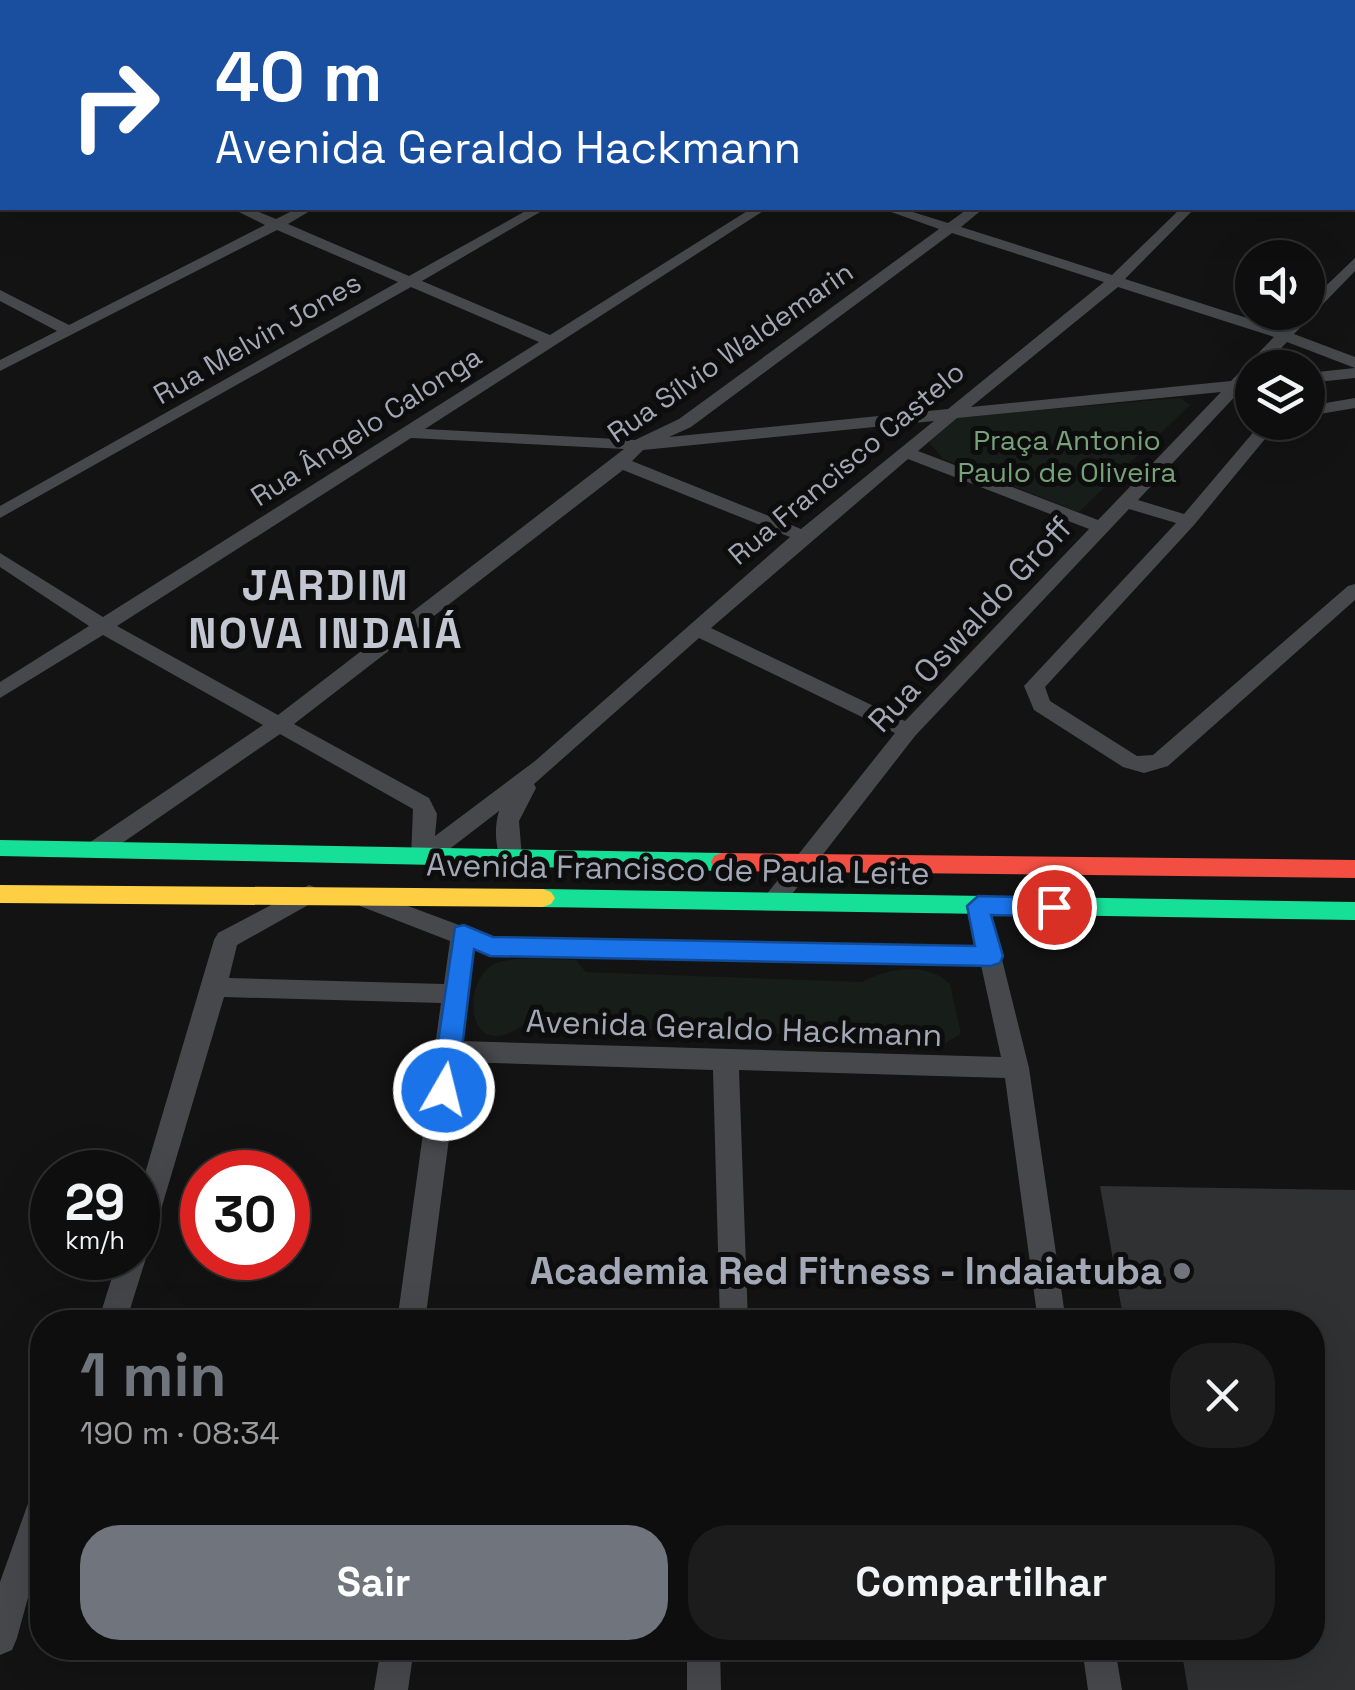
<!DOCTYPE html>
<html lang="pt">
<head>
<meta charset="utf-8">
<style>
  body { margin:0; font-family:"Space Grotesk",sans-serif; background:#1c1c1c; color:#f1f3f6; height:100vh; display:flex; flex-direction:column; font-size:38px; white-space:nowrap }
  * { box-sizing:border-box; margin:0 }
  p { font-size:32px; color:#9b9c9e }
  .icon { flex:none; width:55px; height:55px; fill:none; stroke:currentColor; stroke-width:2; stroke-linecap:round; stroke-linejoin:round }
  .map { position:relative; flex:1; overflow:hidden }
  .side { position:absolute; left:30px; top:1310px; width:1295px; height:350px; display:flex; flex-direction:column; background:#0e0e0e; border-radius:40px; box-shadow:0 10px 40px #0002,0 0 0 2px #2e2e2e }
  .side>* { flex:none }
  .banner { position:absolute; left:0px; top:0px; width:1355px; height:210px; box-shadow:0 10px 40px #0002,0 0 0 2px #2e2e2e; background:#1a4fa0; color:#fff; overflow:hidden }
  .controls { position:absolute; left:1235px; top:240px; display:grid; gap:20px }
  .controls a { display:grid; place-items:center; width:90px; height:90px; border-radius:50%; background:#0e0e0e; box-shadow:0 10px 40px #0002,0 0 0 2px #2e2e2e; font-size:50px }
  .speed { position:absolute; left:30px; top:1150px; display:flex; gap:20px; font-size:50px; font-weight:700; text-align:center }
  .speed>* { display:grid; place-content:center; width:130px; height:130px; border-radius:50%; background:#0e0e0e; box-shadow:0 10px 40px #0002,0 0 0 2px #2e2e2e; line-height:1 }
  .speed small { font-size:25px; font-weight:400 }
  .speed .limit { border:15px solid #d22; background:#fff; color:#111 }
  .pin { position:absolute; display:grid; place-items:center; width:85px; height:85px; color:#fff; margin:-42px; border:5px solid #fff; border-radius:50%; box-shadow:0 2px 10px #0007 }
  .me { position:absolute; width:110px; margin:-55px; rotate:8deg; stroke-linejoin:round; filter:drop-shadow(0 0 8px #0008) }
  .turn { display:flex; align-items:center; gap:35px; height:210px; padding:0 50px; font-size:45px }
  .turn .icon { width:130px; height:130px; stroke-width:2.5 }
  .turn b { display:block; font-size:70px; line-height:85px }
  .round { display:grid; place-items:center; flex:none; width:105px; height:105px; border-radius:40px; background:#1c1c1c }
  .summary { display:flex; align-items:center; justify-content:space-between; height:170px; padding:0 50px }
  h1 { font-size:60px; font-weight:700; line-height:75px; color:#70747c }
  .cta { display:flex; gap:20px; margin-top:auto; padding:20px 50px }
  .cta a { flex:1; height:115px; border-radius:40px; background:#70747c; color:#fff; font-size:40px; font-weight:700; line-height:115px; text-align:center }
  .cta a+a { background:#1c1c1c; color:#f1f3f6 }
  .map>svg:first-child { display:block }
</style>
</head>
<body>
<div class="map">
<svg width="1355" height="1690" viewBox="0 0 1355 1690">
  <rect width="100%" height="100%" fill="#131313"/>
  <path fill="#171d18" d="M1180,398L1190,405L1079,512L943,459L929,442L958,417Z
    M576,960L586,972L862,982C888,968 926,961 950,984L961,1034L935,1049L920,1038L522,1026C462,1066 462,974 497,963C520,955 552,960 576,960Z"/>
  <path fill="#303133" d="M1100,1186L1355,1190V1690H1188L1181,1648H1312V1322H1124Z"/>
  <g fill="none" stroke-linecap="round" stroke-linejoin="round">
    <path fill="#46484c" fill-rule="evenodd" d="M331,0H345L347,2H333Z
      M815,0H835L837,2H817Z
      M0,37L2,38V44L0,45Z
      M0,55L2,56V65L0,64Z
      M2,98V106L0,107V99Z
      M1352,141L1355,142V150L1352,149Z
      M231,208H249L276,219L298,208H315L288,224L409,276L531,208H547L422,281L550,335L752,208H768L425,429L635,440L679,419L939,229L880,208H900L948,223L969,208H984L961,227L1112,275L1181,208H1195L1125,279L1281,329L1297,312H1308V303L1355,258V271L1294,334L1355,357V368L1287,342L1262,368H1252V389L1241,390L1138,500L1184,514L1262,422H1279L1194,525L1045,687L1050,701L1137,756L1153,755L1348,586L1355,584V600L1168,766L1144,773L1123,767L1034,710L1024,686L1176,523L1129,509L915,736L782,907H766L762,901L766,895L895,733L699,638L534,784L536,788L519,821L522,858L519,864H503C495,848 494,828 499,811L430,864H414L411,858L413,809L280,734L102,857H86L83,851L86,845L263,725L103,635L0,698V682L89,626L0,567V553L103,617L539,342L411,287L0,518V506L398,282L277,230L0,371V360L57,331L0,301V290L69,325L265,225ZM952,233L1104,282L948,409L669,437L691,427ZM1118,287L1274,337L1231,381L971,407ZM1221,392L1098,520L918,451L957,418ZM934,421L801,529L632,461L643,450ZM411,438L624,449L278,715L117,626ZM908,459L1089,529L905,721L711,628ZM623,470L790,537L535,761L435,836L437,814L429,798L294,724Z
      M1355,368V378L1308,383V373Z
      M1355,398V408L1308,416V406Z
      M309,885L317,888L321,894L317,900L237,945L229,978L444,984L450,941L360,906L356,900L360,894L368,891L491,937L976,946L967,905L971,899H987L1029,1068L1066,1322H1038L1005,1078L739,1070L748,1322H720L713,1070L459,1062L425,1322H397L441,1003L224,997L152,1240L143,1251L146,1258L126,1322H98L118,1258H138V1197L214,940L218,933ZM473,949L490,955L981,965L1001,1057L461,1041Z
      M42,1490V1546L17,1638L12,1650L0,1655V1582L31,1495Z
      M381,1648H414L408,1690H374Z
      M687,1648H720L721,1690H687Z
      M1082,1648H1115L1122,1690H1088Z"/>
    <path fill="#16e098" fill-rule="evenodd" d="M0,840L722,853L730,856L733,862L730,868L722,871L0,856Z
      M543,889L1355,902V920L543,907L535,904L531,898L535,892Z"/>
    <path fill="#ffcf43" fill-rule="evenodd" d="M0,885L543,889L551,892L555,898L551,904L543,907L0,903Z"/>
    <path fill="#f24e42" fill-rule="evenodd" d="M722,853L1355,860V878L722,871L714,868L711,862L714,856Z"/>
  </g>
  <path fill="#1a73e8" stroke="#114b97" stroke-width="2.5" d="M978,896L1054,898L1066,907L1054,916L991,915L1003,956L1000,963L991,966L490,956L474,949L457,1090L453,1098L444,1101L435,1098L431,1090L455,927L464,925L493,937L975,946L967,906Z"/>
  <circle fill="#70747c" stroke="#0d0d0e" stroke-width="4" cx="1182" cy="1271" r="10"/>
  <g text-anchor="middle" stroke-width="10" stroke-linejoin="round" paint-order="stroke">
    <g font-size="28" fill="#a2a8b5" stroke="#0d0d0e">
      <text transform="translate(257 338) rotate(-30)" y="10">Rua Melvin Jones</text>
      <text transform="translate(730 352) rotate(-35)" y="10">Rua Sílvio Waldemarin</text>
      <text transform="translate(366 426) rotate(-33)" y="10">Rua Ângelo Calonga</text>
      <text transform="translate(846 463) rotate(-40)" y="10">Rua Francisco Castelo</text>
    </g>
    <g font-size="28" fill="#77a279" stroke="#0d0d0e">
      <text x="1067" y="450">Praça Antonio<tspan x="1067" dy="32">Paulo de Oliveira</tspan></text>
    </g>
    <g font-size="32" fill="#a2a8b5" stroke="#0d0d0e">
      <text transform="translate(970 624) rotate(-47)" y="11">Rua Oswaldo Groff</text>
      <text transform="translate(678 869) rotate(1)" y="11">Avenida Francisco de Paula Leite</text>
      <text transform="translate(734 1028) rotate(2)" y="11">Avenida Geraldo Hackmann</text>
    </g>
    <g font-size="38" font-weight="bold" fill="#a2a8b5" stroke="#0d0d0e" text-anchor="end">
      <text x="1162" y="1284">Academia Red Fitness - Indaiatuba</text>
    </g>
    <g font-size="42" font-weight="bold" letter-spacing="2.5" fill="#c3c7d1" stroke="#0d0d0e">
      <text x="326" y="600">JARDIM<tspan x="326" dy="48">NOVA INDAIÁ</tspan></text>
    </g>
  </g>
</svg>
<div class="controls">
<a><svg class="icon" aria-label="sound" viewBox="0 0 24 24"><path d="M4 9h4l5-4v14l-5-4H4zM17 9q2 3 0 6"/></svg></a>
<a><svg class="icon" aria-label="layers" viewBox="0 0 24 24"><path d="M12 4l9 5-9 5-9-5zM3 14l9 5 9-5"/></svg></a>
</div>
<div class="speed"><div>29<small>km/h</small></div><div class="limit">30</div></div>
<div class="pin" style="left:1054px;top:907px;background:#d93025"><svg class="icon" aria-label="arrive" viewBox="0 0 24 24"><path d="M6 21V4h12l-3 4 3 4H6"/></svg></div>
<svg class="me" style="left:444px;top:1090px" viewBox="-20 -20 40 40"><circle r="17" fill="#1a73e8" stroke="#fff" stroke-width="3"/><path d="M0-11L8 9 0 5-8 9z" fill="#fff"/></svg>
<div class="banner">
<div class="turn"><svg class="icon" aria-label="right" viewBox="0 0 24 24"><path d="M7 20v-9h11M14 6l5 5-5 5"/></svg><div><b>40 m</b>Avenida Geraldo Hackmann</div></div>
</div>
<section class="side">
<div class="summary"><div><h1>1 min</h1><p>190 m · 08:34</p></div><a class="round"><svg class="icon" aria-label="close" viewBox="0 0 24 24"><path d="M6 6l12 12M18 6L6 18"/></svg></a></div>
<div class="cta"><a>Sair</a><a>Compartilhar</a></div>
</section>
</div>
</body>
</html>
